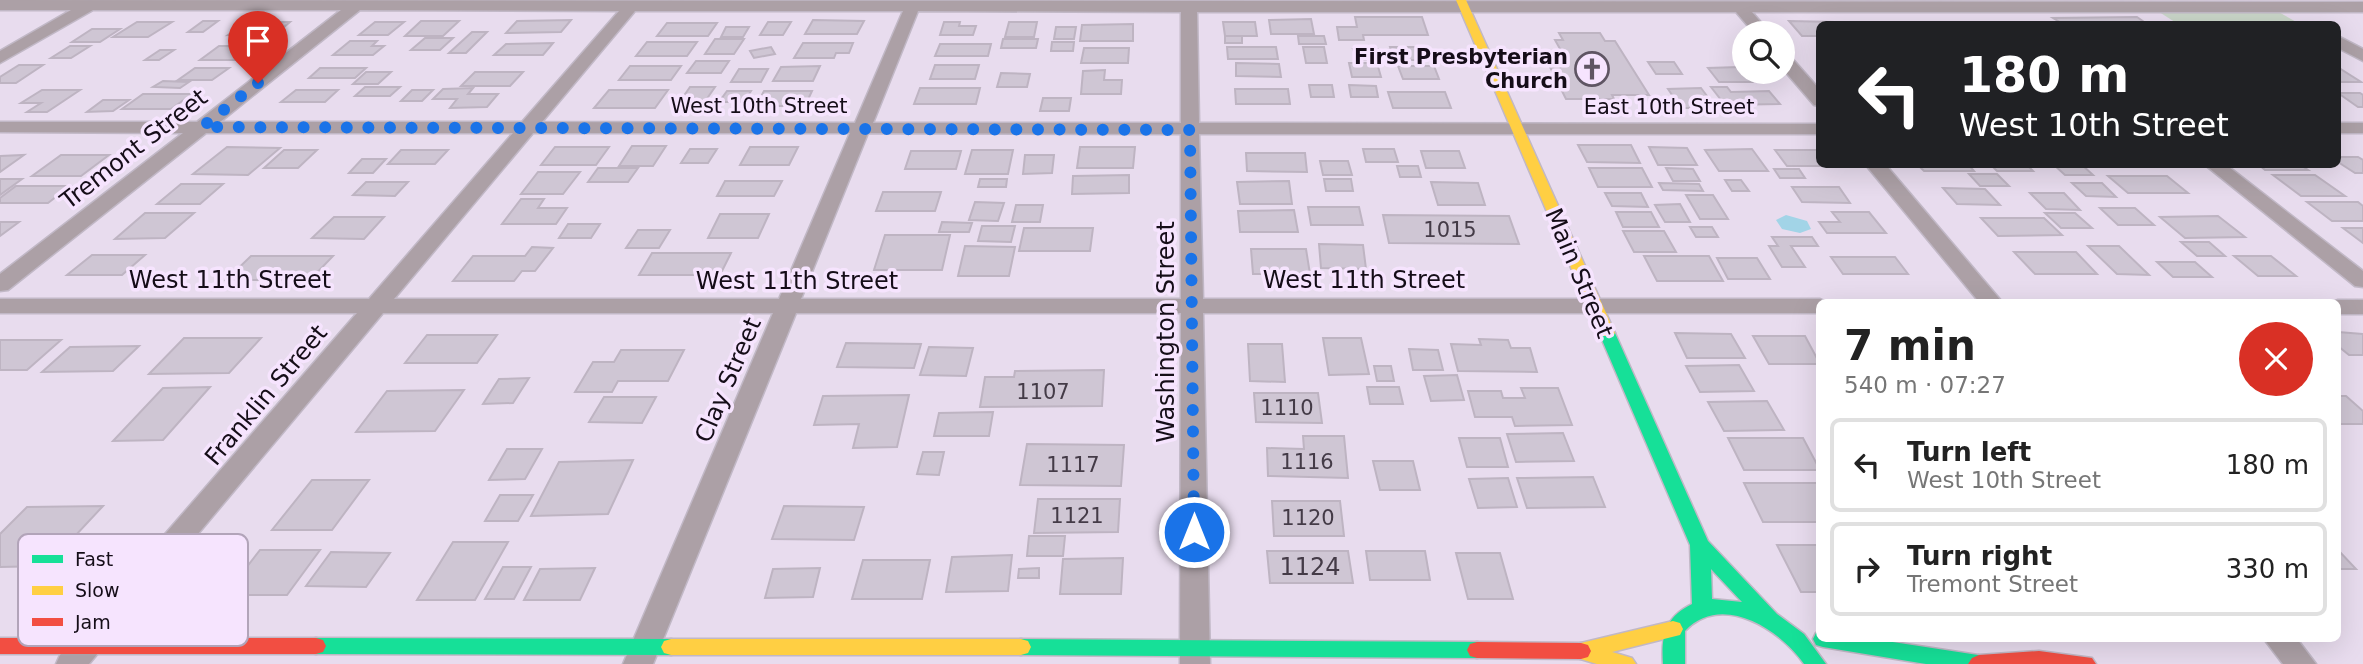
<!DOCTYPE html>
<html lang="en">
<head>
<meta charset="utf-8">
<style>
  body { margin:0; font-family:"DejaVu Sans",sans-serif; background:#f2f2f2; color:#222; height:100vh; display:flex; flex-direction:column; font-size:26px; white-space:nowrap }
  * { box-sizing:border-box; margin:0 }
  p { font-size:23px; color:#767676 }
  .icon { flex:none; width:38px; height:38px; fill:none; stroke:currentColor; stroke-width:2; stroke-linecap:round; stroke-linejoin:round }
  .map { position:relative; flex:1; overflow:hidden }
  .details { position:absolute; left:1816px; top:299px; width:525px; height:343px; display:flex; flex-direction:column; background:#fff; border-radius:10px; box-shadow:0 7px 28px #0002 }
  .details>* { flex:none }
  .banner { position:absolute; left:1816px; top:21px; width:525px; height:147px; border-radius:10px; box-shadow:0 7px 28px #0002; background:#202124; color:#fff; overflow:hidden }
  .fabs { position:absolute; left:1732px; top:21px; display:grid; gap:14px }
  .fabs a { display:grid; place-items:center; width:63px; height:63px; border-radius:50%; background:#fff; box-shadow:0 7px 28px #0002; font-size:35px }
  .pin { position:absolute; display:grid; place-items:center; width:60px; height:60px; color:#fff; margin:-72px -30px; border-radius:50% 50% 50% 0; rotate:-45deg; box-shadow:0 0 7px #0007 }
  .pin .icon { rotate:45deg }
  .me { position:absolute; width:77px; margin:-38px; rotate:0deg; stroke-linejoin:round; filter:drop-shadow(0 0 5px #0008) }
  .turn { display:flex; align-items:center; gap:24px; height:147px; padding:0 28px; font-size:32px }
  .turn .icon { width:91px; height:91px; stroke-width:2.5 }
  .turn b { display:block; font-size:49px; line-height:60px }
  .round { display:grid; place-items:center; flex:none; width:74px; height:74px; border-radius:37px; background:#f2f2f2 }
  .summary { display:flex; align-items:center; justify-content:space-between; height:119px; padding:0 28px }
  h1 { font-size:42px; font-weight:800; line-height:52px }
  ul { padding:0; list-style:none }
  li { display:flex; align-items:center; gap:21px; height:94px; margin:0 14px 10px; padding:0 14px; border:4px solid #e0e0e0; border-radius:10px }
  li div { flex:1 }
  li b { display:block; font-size:26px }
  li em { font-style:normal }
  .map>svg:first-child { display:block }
</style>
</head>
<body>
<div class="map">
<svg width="2363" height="664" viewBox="0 0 2363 664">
  <rect width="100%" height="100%" fill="#e8dcee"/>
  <path fill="#c9d5c8" d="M2156,10H2275L2300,24H2178Z"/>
  <path fill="#a2d4e7" d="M1786,215L1807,221L1811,229L1800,233L1782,229L1776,220Z"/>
  <path fill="#cfc6d4" stroke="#beb4c2" stroke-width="2" d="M1355,17H1422L1428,35H1363L1364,40H1339L1337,27H1357Z
    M2137,17L2147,24H2063L2053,18Z
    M1311,19L1314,34H1271L1269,20Z
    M571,20L561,32L506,33L517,21Z
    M813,20L864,21L857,34H805Z
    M203,21H218L203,32H188Z
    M421,21H459L443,36H405Z
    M1789,21L1835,22L1838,24H1820V36H1802Z
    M137,22H172L148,37H113Z
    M256,22H290L278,32L228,35L238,28H249Z
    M375,22H404L388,35H359Z
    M768,22H791L783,35H760Z
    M944,22H960L959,26H976L973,35H940Z
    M1009,22H1037L1034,37H1005Z
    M1223,22H1255L1257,36H1225Z
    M1937,22H1983L1987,24H1941Z
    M667,23H717L708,36H657Z
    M1133,24V41H1080L1082,25Z
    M726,27H749L743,37H721Z
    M1056,27H1076L1074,39H1054Z
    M92,29H120L100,42H72Z
    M472,32H487L466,53H449Z
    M1559,33H1600L1605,41H1615L1649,95H1612L1614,99H1566L1561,89H1543L1536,75H1554L1548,63H1568L1555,40H1563Z
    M1225,36H1242V43H1225Z
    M1298,36H1324L1326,44H1299Z
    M425,38H453L440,50H411Z
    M715,39H744L734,54H705Z
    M1003,39H1038L1036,48H1001Z
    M350,41H377L372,46H384L373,55H333Z
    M647,42H697L687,56H636Z
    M1052,42H1074L1073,51H1051Z
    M553,43L543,55H494L506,44Z
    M803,43H853L849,53H836L834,58H794Z
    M940,44H991L988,56H935Z
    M70,46H90L71,58H51Z
    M219,46H262L244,60H200Z
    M771,47L775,54L754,58L750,51Z
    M1227,47H1276L1278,59H1228Z
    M1303,47H1324L1327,63H1306Z
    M1390,47H1427L1432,60H1394Z
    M1084,48H1129L1128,63H1081Z
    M1353,49H1378L1382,60H1357Z
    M160,50H174L159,60H145Z
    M696,61H729L721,73H687Z
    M1648,62H1674L1682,74H1656Z
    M1236,63L1279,64L1281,77L1236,76Z
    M1349,63H1377L1381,77H1352Z
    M19,65H43L16,83H0V77Z
    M935,65H979L975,79H930Z
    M630,66H681L671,80H619Z
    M820,66L813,81H773L781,67Z
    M1398,66H1434L1439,79H1403Z
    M1740,67L1752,82H1719L1708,68Z
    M195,68H229L212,80H178Z
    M320,68H366L355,78H309Z
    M2338,68H2339L2361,82H2338Z
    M739,69H768L761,82H731Z
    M1105,70L1104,80H1122L1121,94H1081L1083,71Z
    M366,72H391L378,84H353Z
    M475,72H523L510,86H461Z
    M1001,73L1030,74L1027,87H997Z
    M163,81L189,82L180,88L153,87Z
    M1309,85H1332L1334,97H1311Z
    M1349,85L1376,86L1378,97H1351Z
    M365,87H400L390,96H355Z
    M690,87H715L706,100H681Z
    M1711,87H1727L1731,92L1769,91L1780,104L1725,105Z
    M473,88L468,94H498L487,107L450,108L457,99H433L443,89Z
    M920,88H980L976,104H914Z
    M1701,88L1716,108H1681L1668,89Z
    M1235,89H1288L1290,104H1236Z
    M42,90H80L47,112H27L41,103H21Z
    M296,90H338L325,102H281Z
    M412,90H433L422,101H401Z
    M609,90H668L655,108H594Z
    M727,91H751L744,102H719Z
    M764,91H812L805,106H756Z
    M1388,92H1445L1451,108H1393Z
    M2338,93H2360L2363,95V107H2358Z
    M143,94H192L171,109H122Z
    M1043,98H1071L1069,111H1040Z
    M103,100H129L113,111L87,112Z
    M1578,145H1631L1640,163L1587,162Z
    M632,146H666L653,166H619Z
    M227,147L280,148L248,175L193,174Z
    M555,147H609L596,165H541Z
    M750,147H798L789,165H740Z
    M1080,147H1135L1133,168H1077Z
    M1649,147L1687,148L1697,165H1658Z
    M690,149H717L708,163H681Z
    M1363,149H1394L1398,162H1366Z
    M1752,149L1768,171H1719L1705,150Z
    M284,150H317L298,168H264Z
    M401,150H448L435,164H388Z
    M972,150H1013L1008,174H965Z
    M1775,150H1819L1820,164L1832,166H1787Z
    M911,151H961L956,169H905Z
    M1421,151H1459L1465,168H1426Z
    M1246,153H1305L1307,172L1247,171Z
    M24,155L0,172V156Z
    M61,155H109L81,176H32Z
    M1025,155H1054L1052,173L1023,174Z
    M2338,157H2358L2363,160V173H2355L2338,162Z
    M362,159H386L373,173H349Z
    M1320,161H1348L1352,175H1323Z
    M1917,164H1968L1974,171H1924Z
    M1990,164H2026L2033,171H1997Z
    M2053,164H2081L2093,175H2065Z
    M2110,164H2163L2166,167H2113Z
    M2258,164H2299L2308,170H2265Z
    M1397,166H1418L1421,177H1400Z
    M598,168H638L628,182H588Z
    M1589,168H1642L1652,187H1598Z
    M1666,168L1693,169L1700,181H1673Z
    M1774,169H1799L1805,178H1780Z
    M538,172H580L563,194H521Z
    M1969,174H1997L2009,186H1980Z
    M1129,175V193L1072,194L1073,176Z
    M2273,175H2315L2345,196H2301Z
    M2108,176H2167L2188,193H2128Z
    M0,179H22L0,195Z
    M980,179H1007L1006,187H978Z
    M1324,179H1351L1353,191H1326Z
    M1725,180H1741L1749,191H1732Z
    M725,181H782L774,196H717Z
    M1289,181L1292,204H1240L1237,182Z
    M366,182H408L395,196L353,195Z
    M1431,182L1478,183L1485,205H1438Z
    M1659,183L1699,184L1703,191L1663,190Z
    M2072,183H2102L2116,197L2086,196Z
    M181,184H223L200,204H157Z
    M16,186H70L48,203H0V198Z
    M1792,187H1839L1850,203L1802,202Z
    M1943,188L1985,189L2000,205L1957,204Z
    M883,192H941L935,211H876Z
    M1605,193H1641L1648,207L1612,206Z
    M2030,193H2064L2080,210L2046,209Z
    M1686,195H1713L1728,219H1700Z
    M521,199H544L538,208H567L556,224H502Z
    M975,202L1004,203L998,221L969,220Z
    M2307,202H2358L2363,206V221H2332Z
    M1680,204L1690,222H1665L1655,205Z
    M1016,205H1043L1040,222H1012Z
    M1308,207H1359L1363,225H1311Z
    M2100,208H2135L2154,225H2118Z
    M1294,210L1298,232H1240L1238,211Z
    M1616,212H1651L1659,227H1623Z
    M1832,212H1869L1886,233H1827L1819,222H1840Z
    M145,213H194L165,238L115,239Z
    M2045,213H2075L2092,228H2061Z
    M720,214H769L758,238H708Z
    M1383,215L1509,216L1519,244L1389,243Z
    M2218,216L2245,237L2185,238L2160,217Z
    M334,217H384L364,239L312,238Z
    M1981,218H2044L2062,235L1998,236Z
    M0,222H19L0,236Z
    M942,222L972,223L969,232H939Z
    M568,224H600L591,238H559Z
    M982,226H1015L1011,242L978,241Z
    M1690,227H1712L1718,237H1696Z
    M1024,228H1093L1090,251H1019Z
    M2343,228H2363V243Z
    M638,230H670L659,248H626Z
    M1623,231H1664L1676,252H1634Z
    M885,235H950L942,270H874Z
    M1772,237H1812L1818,246H1791L1805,267H1782L1769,246H1778Z
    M2181,242H2209L2225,256H2197Z
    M1319,244L1363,245L1366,269L1321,268Z
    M965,246L1015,247L1009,276H958Z
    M2088,246H2119L2149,275L2117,274Z
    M532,247L553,248L535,271H522L514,281H453L473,256H525Z
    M1251,249H1306L1310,274H1253Z
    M2014,252H2076L2097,274H2035Z
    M652,253H731L720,275H639Z
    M92,255H145L122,275H67Z
    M251,256H333L310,280H226Z
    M1644,256H1709L1723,281H1657Z
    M2234,256H2271L2296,276H2258Z
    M1831,257H1895L1908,274H1843Z
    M1717,258H1757L1770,279H1728Z
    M2157,262H2195L2212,277H2173Z
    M2338,332L2363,334V355H2349L2338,346Z
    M1675,333L1731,334L1745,358H1687Z
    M427,335H497L477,363H405Z
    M1753,336H1805L1820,364H1769Z
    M184,338H261L229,373L149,374Z
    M1323,338H1361L1369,374L1329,375Z
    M1479,339L1508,340L1511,348H1530L1537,372L1458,371L1451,344L1481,345Z
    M0,340H61L27,370H0Z
    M846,343L921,344L914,368L837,367Z
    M1248,344H1282L1285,382L1250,381Z
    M139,346L113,371L42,372L70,347Z
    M929,347L973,348L966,376L920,375Z
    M1409,349L1438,350L1443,370H1413Z
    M621,350H684L668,381H618L612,392H575L593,362H614Z
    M1739,365L1754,391L1700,392L1686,366Z
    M1374,366H1391L1394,381H1377Z
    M1104,370L1102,406L980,407L985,377H1014L1015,371Z
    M1457,375L1464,400L1431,401L1424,376Z
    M529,378L513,403L483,404L499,379Z
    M210,387L163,440L113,441L163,388Z
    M1367,387H1399L1403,404H1370Z
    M1521,388H1558L1572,425L1515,426L1512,417H1475L1468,391H1501L1503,398H1525Z
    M464,390L435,431L356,432L387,391Z
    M1254,393H1318L1322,423L1256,422Z
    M909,395L897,447L853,448L859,424L814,425L823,396Z
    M2338,396H2346L2363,411V424H2338Z
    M604,397H656L642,423L589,422Z
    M1767,401L1784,430L1724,431L1708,402Z
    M993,412L989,436H934L939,413Z
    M1563,433L1574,461L1516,462L1507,434Z
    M1303,436H1344L1348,478L1268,476L1267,448L1304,449Z
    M1459,438H1500L1508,467H1467Z
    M1728,438H1803L1820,470H1744Z
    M1027,444L1124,445L1121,486L1020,485Z
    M507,449H542L525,479L489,480Z
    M923,452H944L939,475L917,474Z
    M633,460L608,514L531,516L559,462Z
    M1373,461H1413L1420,490H1380Z
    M1593,477L1605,507L1527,508L1517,478Z
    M1508,478L1517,507L1478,508L1469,479Z
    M312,480H369L332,530H272Z
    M1744,483H1820V522H1763Z
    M500,495H533L518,521H485Z
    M1038,499H1120L1118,532L1034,533Z
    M1272,501H1340L1344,536H1274Z
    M103,506L47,566L0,567V534L27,507Z
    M784,506L864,507L854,540L772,539Z
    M1029,536H1065L1063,556H1027Z
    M453,542H508L475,600H417Z
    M1777,545H1820V592H1801Z
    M260,550H320L287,595H225Z
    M2338,550L2356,569H2338Z
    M1267,551H1348L1353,583H1270Z
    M1366,551H1425L1430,580H1370Z
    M331,552L390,553L366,587L306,586Z
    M1456,553H1500L1513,599H1468Z
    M1012,555L1008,591L946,592L952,557Z
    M1123,558L1121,594H1060L1063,559Z
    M863,560H930L922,599H852Z
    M503,567H531L514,599H485Z
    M595,568L580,600H524L540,569Z
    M820,568L813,597L765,598L773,569Z
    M1039,568V578H1018L1019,569Z"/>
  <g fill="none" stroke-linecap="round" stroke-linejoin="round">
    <g stroke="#c1b8c6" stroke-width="3">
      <path id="street" d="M0,0L2363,2V12H1752L1770,33H1754L1736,12H1197L1199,123L1820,124V134H1199L1203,299H1820L1829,303H1820V313H1203L1210,664H1180L1181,313H796L653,664H623L773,313H383L89,664H56L60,655L357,313H0V299H369L513,133H206L8,290L0,291V274L183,133L0,132V122H197L341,10H93L0,63V51L71,10H0ZM360,10L619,11L522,122H220ZM635,11H903L855,123L542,122ZM918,11L1181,12V123H873ZM533,133H850L779,299H394ZM868,133L1181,134V299H801Z
        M2338,36L2363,49V61L2338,48Z
        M1783,53L1789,55L1820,90V106L1814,105L1783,69Z
        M2338,123H2363V133H2338Z
        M1865,164H1885L2003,303H1980Z
        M2204,164H2225L2363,271V287L2355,286Z
        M2338,300H2363V314H2338V303H2330Z
        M2264,639H2297L2316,664H2283Z"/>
    </g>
    <g stroke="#c1b8c6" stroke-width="3">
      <path id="fast" d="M1607,328L1615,333L1708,541L1777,614L1804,634L1826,664H1804C1780,629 1721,592 1685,631V664H1663C1661,636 1665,617 1692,604L1690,545L1599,333ZM1711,569L1742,602L1712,599Z
        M1820,632V639H1873L1978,655L1985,658L1989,664H1926L1823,647L1816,645L1813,639L1816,633Z
        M316,638L671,639L678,641L681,647L678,653L671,655L316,654L309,652L306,646L309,640Z
        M1021,639L1477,642L1484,644L1487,650L1484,656L1477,658L1021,655L1014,653L1011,647L1014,641Z"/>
    </g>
    <g stroke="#c1b8c6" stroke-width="3">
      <path id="slow" d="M1456,0H1466L1615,333L1613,336H1601L1599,333Z
        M1673,621L1680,623L1683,629L1680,635L1612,652L1632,658L1636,664H1597L1574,657L1571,651L1574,645L1581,643Z
        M671,639H1021L1028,641L1031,647L1028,653L1021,655H671L664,653L661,647L664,641Z"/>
    </g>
    <g stroke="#c1b8c6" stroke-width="3">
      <path id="jam" d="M0,638H316L323,640L326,646L323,652L316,654H0Z
        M1477,642L1581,643L1588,645L1591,651L1588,657L1581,659L1477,658L1470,656L1467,650L1470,644Z
        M2039,651L2092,658L2096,664H1968L1972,658L1979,655Z"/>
    </g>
    <use href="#street" fill="#aca0a6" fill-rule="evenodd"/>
    <use href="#fast" fill="#16e098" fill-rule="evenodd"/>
    <use href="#slow" fill="#ffcf43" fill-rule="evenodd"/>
    <use href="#jam" fill="#f24e42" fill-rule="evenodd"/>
  </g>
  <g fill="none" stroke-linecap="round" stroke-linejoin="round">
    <path stroke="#1a73e8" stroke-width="12" stroke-dasharray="0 21.6" d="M258,83L202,127L1190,130L1194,532"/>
  </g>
  <defs>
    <g id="church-ring" transform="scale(1.75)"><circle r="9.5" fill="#f6e4fe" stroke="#5f5563" stroke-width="1.5"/><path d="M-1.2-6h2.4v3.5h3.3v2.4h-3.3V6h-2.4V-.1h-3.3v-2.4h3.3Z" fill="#5f5563"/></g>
  </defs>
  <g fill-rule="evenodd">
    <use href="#church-ring" x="1592" y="69"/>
  </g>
  <g text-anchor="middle" stroke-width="7" stroke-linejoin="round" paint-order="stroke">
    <g font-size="21" font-weight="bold" fill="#150d18" stroke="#f6e4fe" text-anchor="end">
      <text x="1568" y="64">First Presbyterian<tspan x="1568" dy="24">Church</tspan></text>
    </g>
    <g font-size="21" fill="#150d18" stroke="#f6e4fe">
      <text x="759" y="113">West 10th Street</text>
      <text x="1669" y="114">East 10th Street</text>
    </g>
    <g font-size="21" fill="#443b47">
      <text x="1450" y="237">1015</text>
      <text x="1043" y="399">1107</text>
      <text x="1287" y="415">1110</text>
      <text x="1307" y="469">1116</text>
      <text x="1073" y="472">1117</text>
      <text x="1077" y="523">1121</text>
      <text x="1308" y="525">1120</text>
    </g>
    <g font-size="24" fill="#150d18" stroke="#f6e4fe">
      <text transform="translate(134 149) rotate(-38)" y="8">Tremont Street</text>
      <text transform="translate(1579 273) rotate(67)" y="8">Main Street</text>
      <text x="230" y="288">West 11th Street</text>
      <text x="1364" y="288">West 11th Street</text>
      <text x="797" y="289">West 11th Street</text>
      <text transform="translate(1166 332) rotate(-90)" y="8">Washington Street</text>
      <text transform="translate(728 380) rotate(-67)" y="8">Clay Street</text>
      <text transform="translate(266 395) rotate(-50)" y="8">Franklin Street</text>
    </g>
    <g font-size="24" fill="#443b47">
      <text x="1310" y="575">1124</text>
    </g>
  </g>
  <rect x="18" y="534" width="230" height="112" rx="10" fill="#f6e4fe" stroke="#b2a4b9" stroke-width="2"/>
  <rect x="32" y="555" width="31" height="8" fill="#16e098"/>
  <rect x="32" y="586" width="31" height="9" fill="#ffcf43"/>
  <rect x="32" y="618" width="31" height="8" fill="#f24e42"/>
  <g font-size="19" fill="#150d18">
    <text x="75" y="566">Fast</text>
    <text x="75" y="597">Slow</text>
    <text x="75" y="629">Jam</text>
  </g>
</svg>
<div class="fabs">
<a><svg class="icon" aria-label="search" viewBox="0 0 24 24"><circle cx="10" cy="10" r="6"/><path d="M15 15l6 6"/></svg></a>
</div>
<div class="pin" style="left:258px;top:83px;background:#d93025"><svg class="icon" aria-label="arrive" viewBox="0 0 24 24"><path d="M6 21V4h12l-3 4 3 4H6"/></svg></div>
<svg class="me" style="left:1194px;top:532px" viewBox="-20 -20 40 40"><circle r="17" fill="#1a73e8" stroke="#fff" stroke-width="3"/><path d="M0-11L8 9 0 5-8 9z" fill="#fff"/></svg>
<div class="banner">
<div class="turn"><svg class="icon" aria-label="left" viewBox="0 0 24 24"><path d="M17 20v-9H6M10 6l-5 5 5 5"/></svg><div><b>180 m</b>West 10th Street</div></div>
</div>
<section class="details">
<div class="summary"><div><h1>7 min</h1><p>540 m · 07:27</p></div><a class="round" style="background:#d93025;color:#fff"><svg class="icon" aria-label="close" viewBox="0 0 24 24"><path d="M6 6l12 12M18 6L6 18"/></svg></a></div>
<ul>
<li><svg class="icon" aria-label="left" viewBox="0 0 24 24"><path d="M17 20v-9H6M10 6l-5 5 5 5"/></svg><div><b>Turn left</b><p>West 10th Street</p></div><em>180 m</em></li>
<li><svg class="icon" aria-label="right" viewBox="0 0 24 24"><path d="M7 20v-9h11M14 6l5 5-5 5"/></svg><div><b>Turn right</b><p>Tremont Street</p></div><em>330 m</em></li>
</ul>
</section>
</div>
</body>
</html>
